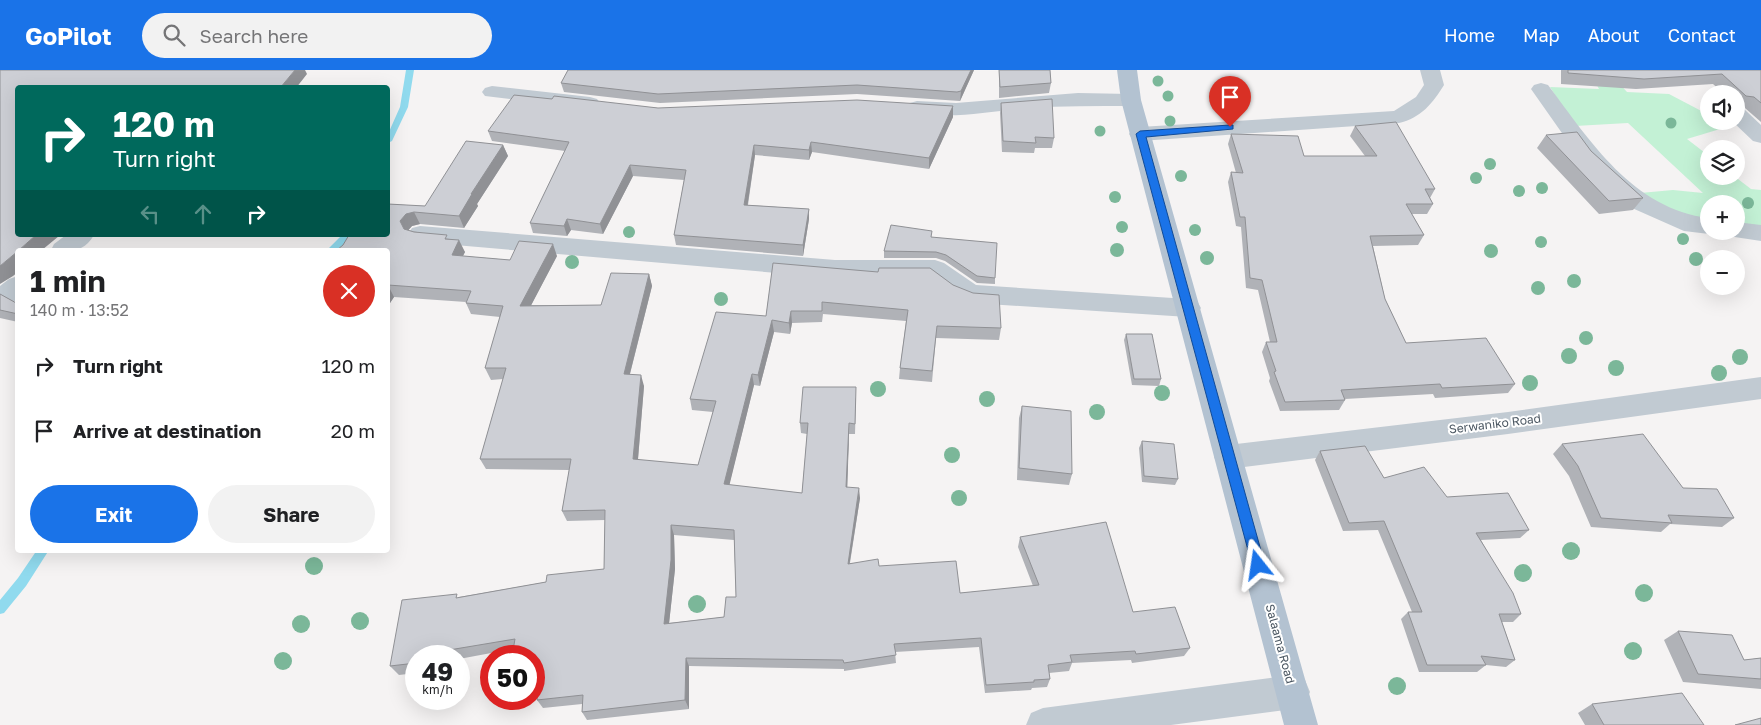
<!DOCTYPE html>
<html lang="en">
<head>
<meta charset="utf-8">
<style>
  body { margin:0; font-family:"Golos Text",sans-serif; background:#f2f2f2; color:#202124; height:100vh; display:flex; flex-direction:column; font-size:19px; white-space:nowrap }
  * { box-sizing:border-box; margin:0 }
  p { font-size:16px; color:#757577 }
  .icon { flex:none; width:28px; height:28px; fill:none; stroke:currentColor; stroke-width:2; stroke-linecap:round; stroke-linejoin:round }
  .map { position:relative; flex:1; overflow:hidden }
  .side { position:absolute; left:15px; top:178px; width:375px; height:305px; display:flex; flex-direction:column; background:#fff; border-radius:5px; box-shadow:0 5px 20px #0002 }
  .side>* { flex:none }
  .top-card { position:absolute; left:15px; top:15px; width:375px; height:152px; border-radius:5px; box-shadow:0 5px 20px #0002; background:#00695c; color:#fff; overflow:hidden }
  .buttons { position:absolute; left:1700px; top:15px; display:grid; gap:10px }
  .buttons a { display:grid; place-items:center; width:45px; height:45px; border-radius:50%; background:#fff; box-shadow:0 5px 20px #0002; font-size:25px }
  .speed { position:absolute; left:405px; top:575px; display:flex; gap:10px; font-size:25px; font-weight:700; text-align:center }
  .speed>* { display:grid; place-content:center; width:65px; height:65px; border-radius:50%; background:#fff; box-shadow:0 5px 20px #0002; line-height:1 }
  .speed small { font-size:12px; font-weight:400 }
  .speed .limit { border:8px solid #d22; background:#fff; color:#111 }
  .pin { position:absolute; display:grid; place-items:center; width:42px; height:42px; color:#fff; margin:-51px -21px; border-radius:50% 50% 50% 0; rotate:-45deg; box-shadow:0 0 5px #0007 }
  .pin .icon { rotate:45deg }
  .me { position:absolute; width:55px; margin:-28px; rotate:345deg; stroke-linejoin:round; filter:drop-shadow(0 0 4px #0008) }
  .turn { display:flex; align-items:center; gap:18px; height:105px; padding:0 15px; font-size:22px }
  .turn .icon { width:65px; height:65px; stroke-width:2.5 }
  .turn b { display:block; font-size:35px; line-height:42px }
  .lanes { display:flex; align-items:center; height:48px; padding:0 15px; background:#0003; justify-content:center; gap:25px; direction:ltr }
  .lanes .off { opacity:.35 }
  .round { display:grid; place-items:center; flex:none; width:52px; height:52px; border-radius:26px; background:#f2f2f2 }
  .headline { display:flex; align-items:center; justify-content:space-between; height:85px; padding:0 15px }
  h1 { font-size:30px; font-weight:700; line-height:38px }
  .action { display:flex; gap:10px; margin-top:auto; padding:10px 15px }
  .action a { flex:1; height:58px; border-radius:30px; background:#1a73e8; color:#fff; font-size:20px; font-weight:700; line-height:58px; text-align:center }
  .action a+a { background:#f2f2f2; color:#202124 }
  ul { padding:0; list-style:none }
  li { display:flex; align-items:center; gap:15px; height:65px; padding:0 15px }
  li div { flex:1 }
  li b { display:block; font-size:19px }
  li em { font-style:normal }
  header { display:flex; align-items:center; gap:30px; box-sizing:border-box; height:70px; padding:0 25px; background:#1a73e8; color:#fff }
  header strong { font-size:24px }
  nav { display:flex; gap:28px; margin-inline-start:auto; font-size:18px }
  .search { width:350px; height:45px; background:#f2f2f2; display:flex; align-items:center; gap:12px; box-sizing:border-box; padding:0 18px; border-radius:28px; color:#757577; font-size:19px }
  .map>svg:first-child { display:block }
</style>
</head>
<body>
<header>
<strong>GoPilot</strong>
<div class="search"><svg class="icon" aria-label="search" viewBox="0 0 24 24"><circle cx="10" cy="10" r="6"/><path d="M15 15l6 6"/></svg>Search here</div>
<nav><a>Home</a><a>Map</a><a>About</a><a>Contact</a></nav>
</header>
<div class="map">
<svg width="1761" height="655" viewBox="0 0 1761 655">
  <rect width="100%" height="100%" fill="#f5f3f3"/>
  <path fill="#c3f1d5" d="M1592,6L1615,9L1627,22L1669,24L1709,45V51H1721L1730,56L1687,69L1709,86V106H1734L1751,119L1761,120V160L1736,157V134H1709V153L1684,150L1640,123L1673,120L1703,123L1628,53L1575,56L1550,17L1599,19Z"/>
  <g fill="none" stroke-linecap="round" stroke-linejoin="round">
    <path fill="#90daee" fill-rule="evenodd" d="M406,0H414L408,37L392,71L388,73V64L400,37Z
      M342,165H351C344,176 340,180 327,180Z
      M37,480H49L26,516L4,543L0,544V530L18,508Z"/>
    <path fill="#c1cad2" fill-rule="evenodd" d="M1420,0H1440L1444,15C1433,33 1421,48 1399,53L1140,71L1132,69L1129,64L1132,59L1140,57L1394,41L1416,27L1424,15Z
      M1541,13L1548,15C1590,71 1633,139 1709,148V161L1717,162L1709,164L1684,161L1632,138L1583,93L1531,19L1534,15Z
      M492,16L590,27L597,29L600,33L597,37L590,39L485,26L482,22L485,18Z
      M1078,23L1131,24L1138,26L1141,30L1138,34L1131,36C1096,36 1062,36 1028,38C989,41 948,51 910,41L906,37L910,33L917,31L956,33Z
      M1736,38L1744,39L1761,55V73L1753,71L1732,51H1736Z
      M1736,152L1761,155V171L1728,166L1725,161H1736Z
      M420,156L835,190H935L944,193L976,215L1188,229L1197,231L1201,238L1197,245L1188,247L972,233L953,225L930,208H835L420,172L412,170L408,164L412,158Z
      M66,165H94C83,184 70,180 51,180L54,174Z
      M18,206V229L9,235L0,238V216L9,209Z
      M1761,307V329L1508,364L1228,399L1218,395L1214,387L1218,379L1228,375L1508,342Z
      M1293,605L1305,610L1310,622L1305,634L1293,639L1171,655H1026L1031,643L1043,638Z"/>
    <path fill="#b3c2d1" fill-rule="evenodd" d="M1117,0H1137L1141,30L1318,655H1284L1121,30Z"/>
  </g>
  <g fill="#7bb799">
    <circle cx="1158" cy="11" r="5.5"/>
    <circle cx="1168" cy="26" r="5.5"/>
    <circle cx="1170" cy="51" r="5.5"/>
    <circle cx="1671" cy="53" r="5.5"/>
    <circle cx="1100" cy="61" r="5.5"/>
    <circle cx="1490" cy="94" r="6"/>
    <circle cx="1181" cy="106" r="6"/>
    <circle cx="1476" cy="108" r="6"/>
    <circle cx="1542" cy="118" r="6"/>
    <circle cx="1519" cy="121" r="6"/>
    <circle cx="1115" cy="127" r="6"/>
    <circle cx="1748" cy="133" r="6"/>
    <circle cx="1122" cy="157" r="6"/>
    <circle cx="1195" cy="160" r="6"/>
    <circle cx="629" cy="162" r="6"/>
    <circle cx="1683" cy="169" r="6"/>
    <circle cx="1541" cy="172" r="6"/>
    <circle cx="1117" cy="180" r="7"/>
    <circle cx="1491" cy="181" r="7"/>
    <circle cx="1207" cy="188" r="7"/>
    <circle cx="1696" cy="189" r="7"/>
    <circle cx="572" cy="192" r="7"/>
    <circle cx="1574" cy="211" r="7"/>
    <circle cx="1538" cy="218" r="7"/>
    <circle cx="721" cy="229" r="7"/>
    <circle cx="1586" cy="268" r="7"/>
    <circle cx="1569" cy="286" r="8"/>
    <circle cx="1740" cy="287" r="8"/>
    <circle cx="1616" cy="298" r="8"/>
    <circle cx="1719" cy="303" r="8"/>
    <circle cx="1530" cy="313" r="8"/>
    <circle cx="878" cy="319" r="8"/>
    <circle cx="1162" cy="323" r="8"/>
    <circle cx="987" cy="329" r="8"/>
    <circle cx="1097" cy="342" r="8"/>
    <circle cx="952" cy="385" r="8"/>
    <circle cx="959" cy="428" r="8"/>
    <circle cx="1571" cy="481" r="9"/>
    <circle cx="314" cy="496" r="9"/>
    <circle cx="1523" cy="503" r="9"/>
    <circle cx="1644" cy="523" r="9"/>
    <circle cx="697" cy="534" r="9"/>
    <circle cx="360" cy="551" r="9"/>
    <circle cx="301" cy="554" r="9"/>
    <circle cx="1633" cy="581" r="9"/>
    <circle cx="283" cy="591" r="9"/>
    <circle cx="1397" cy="616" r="9"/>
  </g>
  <path fill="#b0b2b7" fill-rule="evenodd" d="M568,0H974L960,31L857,24L660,33L564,22L561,13Z
    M999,0H1050L1051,13L1049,23L999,28Z
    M1561,0H1761V52L1745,38L1737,36L1736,35V24H1724L1713,14L1636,19L1561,14Z
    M552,29L658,38L953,36V47L929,99L812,82L809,90L755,85L748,135L809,139V149L803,186L676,175L674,165L684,110L633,106L603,164L571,160L567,166L533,163L530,153L565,81L492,71L488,61Z
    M1001,33L1054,68L1052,78H1035L1034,83L1002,82L1000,43Z
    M1355,56L1435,119L1430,128L1433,134L1427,144H1412L1424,165L1418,175L1373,176L1385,229L1406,273L1515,314L1508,323L1435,328L1433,324L1345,329V330L1339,340L1280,341L1269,311L1270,308L1262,282L1266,272H1270L1258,220L1246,218L1241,157L1236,156L1228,112L1231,102L1236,103L1228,74L1231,64L1304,86H1365L1350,66Z
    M1546,65L1591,81L1643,128L1633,140L1599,144L1537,78Z
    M503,75L508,86L477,134L478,136L464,158L420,154L412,156L408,160L450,169L465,182L463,186L510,190L557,186L531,235H601L649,204L652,216L630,304L644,316L638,390L698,395L713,342L692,340L690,329L766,246L773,193L1001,258L999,270L936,268L932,312L899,309L900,298L906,251L823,244L822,252L792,253L790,264L774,262L760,316L754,315L729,415L802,423L807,364L801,363L800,353L856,328L855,364H849L847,417L860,428L850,493L879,496L960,523L1033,516L1018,477L1020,467L1133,542L1190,578L1184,586L1132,593L1131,590L1072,593L1069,601L1049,603L1050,609L1047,617L1032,618L1031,620L985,623L979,577L895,582L896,593L844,601V599L689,596V639L587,650L582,642V634L543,638L537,630V629L514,631L512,629H534V586L513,579L459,589V586H416V603L399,605L390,596L459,527L546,512L604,499L605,450L567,451L562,441L569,400L486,399L480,389L503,309L491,310L485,298L500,247L471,244L466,233V232L394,227L390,233H388V134L425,136ZM674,465L734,470L736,527L724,547L669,553L675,499Z
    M932,167L995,208V214L977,213L945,191L936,188H884V181Z
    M0,224L18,234V252L0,248Z
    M1126,264L1161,309L1159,316L1132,315L1124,270Z
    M1022,336L1072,404L1069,415L1017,410L1019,348Z
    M1142,371L1178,409L1175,415L1142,412L1139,378Z
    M1562,374L1683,418L1734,448L1722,457L1670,454L1661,462L1591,457L1569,406L1553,384Z
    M1320,381L1384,408L1447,427L1529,460L1520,468L1481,470L1521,544L1513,552H1502L1515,590L1506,597L1486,595L1477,602H1419L1401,549L1408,542H1412L1378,460L1343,461L1315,390Z
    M1678,561L1744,590L1761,588V619L1683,612L1664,570Z
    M1592,634L1704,655H1585L1578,643Z"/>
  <path fill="#909195" d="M295,0H305L307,4L296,18H280Z
    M971,0H974L960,31L961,21Z
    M953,36V47L929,99V88Z
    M811,72L812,82L809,90V80Z
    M503,75L508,86L477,134L478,136L464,158L459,146L471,124Z
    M754,75L755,85L746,145L744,135Z
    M630,95L633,106L603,164L600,154Z
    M809,139V149L803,186V175Z
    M414,142L420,154L412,156L406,163L400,151L406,144Z
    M567,149L571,160L567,166L564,156Z
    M36,165H62L59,166L42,180H19Z
    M459,170L465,182L457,197L452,185Z
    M553,174L557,186L525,247L520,236Z
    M18,181V202L13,206L0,214V196Z
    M649,204L652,216L627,315L624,304Z
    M388,215L394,227L390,233L388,229Z
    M791,241L792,253L790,264L789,253Z
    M772,250L774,262L760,316L758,305Z
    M752,304L754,315L727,425L724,414Z
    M641,305L644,316L637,400L633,389Z
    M849,353V364L847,427L846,417Z
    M859,418L860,428L848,503V494Z
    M671,455L674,465L675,499L668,563L664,554Z
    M449,580L454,586H448Z
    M686,588L689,596V639L685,630Z"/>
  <path fill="#cdcfd5" stroke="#909195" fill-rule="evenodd" d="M0,0H295L280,18H18V165H36L19,180H18V181L0,196Z
    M568,0H971L961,21L957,22L857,15L658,24L561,13Z
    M999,0H1050L1051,13L1000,17Z
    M1568,0H1761V33L1754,27L1746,26L1722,4L1644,9L1568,3Z
    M514,25L552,29L554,26L658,38L857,30L953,36L929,88L811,72L809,80L754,75L744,135L809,139L803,175L674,165L686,100L630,95L600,154L567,149L564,156L530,153L569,72L488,61Z
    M1052,29L1054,68L1035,67L1036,73L1003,71L1001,33Z
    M1396,52L1435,119H1425L1433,134H1406L1424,165L1370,166L1385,229L1406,273L1486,268L1515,314L1442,318L1440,314L1341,320L1345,330L1285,332L1274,302L1276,301L1266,272H1277L1262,210L1250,208L1245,147H1240L1231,102L1243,103L1231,64L1298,66L1304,86H1377L1355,56Z
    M1577,62L1591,81L1643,128L1609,131L1546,65Z
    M466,71L503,75L471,124H472L459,146L414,142L406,144L400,151L404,159L414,162L447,165L445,169L459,170L452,185L510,190L519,171L553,174L520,236L601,235L611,203L649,204L624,304L641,305L633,389L698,395L716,331L690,329L716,242L766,246L773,193L878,202L879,198H930L953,215L973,223L999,225L1001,258L937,256L932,301L900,298L908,240L822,232V241H791L789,253L772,250L758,305L752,304L724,414L802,423L808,353H800L803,317H856L855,354L849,353L846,417L859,418L848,494L878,489L879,496L956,491L960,523L1039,515L1020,467L1106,452L1133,542L1175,537L1190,578L1136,584L1135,581L1070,585L1072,592L1048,595L1050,609L1034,610V612L986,615L981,568L894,574L896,585L844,593L843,590L686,588L685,630L582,642L583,625L537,630L538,620H534V586H512L515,569L449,580L448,586H416V593L390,596L402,530L457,524L456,528L546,512L547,505L604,499L605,440L562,441L571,389H480L506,298H485L503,236L466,233L471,221L388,215V180H337L343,175L349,165H388V134L425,136ZM671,455L734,460L736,527H726L724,547L664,554L671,490Z
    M891,155L932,161L931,167L997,173L995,208L977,206L946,185L936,182L884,181Z
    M0,224L18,234V244L0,240Z
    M1126,264H1152L1161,309H1134Z
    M1022,336L1071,341L1072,404L1019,398Z
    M1643,364L1683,418L1717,419L1734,448L1668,445L1672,453L1601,448L1578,396L1562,374Z
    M1142,371L1174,374L1178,409L1144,406Z
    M1365,376L1384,408L1424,397L1447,427L1508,423L1529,460L1476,463L1513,523L1521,544H1499L1515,590L1481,586L1486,595H1427L1408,542H1422L1384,451L1349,453L1320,381Z
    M1678,561L1732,565L1744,590L1761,588V609L1698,604Z
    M1682,623L1704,655H1604L1592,634Z
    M1761,648V655H1735Z"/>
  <path fill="#1a73e8" stroke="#114b97" d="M1230,55H1233V59L1146,67L1265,495L1263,499L1258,501L1254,499L1252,495L1136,64L1140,61Z"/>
  <g text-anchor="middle" stroke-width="4" stroke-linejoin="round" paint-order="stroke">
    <g font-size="12" fill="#4a5661" stroke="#fff">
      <text transform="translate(1495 354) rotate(-7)" y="4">Serwaniko Road</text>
      <text transform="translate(1280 574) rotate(75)" y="4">Salaama Road</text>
    </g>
  </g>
</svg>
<div class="buttons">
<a><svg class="icon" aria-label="sound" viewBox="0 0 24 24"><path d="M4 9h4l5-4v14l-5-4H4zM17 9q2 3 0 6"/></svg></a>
<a><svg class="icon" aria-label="layers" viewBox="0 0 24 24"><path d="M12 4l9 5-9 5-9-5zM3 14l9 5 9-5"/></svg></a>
<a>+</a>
<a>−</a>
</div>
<div class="speed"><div>49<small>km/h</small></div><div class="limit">50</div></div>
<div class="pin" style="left:1230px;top:57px;background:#d93025"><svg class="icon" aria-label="arrive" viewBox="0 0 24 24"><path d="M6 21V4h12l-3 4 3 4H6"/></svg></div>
<svg class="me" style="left:1258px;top:495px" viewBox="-20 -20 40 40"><path d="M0-17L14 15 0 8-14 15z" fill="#1a73e8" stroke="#fff" stroke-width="4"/></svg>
<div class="top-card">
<div class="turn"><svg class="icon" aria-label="right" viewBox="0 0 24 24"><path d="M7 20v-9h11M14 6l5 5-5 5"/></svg><div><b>120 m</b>Turn right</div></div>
<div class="lanes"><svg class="icon off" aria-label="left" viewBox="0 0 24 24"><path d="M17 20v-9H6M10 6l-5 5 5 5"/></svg><svg class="icon off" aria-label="ahead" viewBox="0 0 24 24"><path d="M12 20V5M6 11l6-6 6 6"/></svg><svg class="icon" aria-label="right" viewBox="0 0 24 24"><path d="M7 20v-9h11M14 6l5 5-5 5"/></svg></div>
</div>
<section class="side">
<div class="headline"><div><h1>1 min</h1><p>140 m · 13:52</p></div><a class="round" style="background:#d93025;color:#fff"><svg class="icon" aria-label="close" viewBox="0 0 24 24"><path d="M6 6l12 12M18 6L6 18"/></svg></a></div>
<ul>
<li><svg class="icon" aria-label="right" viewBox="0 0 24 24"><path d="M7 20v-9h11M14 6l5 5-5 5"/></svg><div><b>Turn right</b></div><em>120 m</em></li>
<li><svg class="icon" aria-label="arrive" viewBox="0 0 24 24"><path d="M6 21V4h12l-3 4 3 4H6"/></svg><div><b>Arrive at destination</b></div><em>20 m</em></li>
</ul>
<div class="action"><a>Exit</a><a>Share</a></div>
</section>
</div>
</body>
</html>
